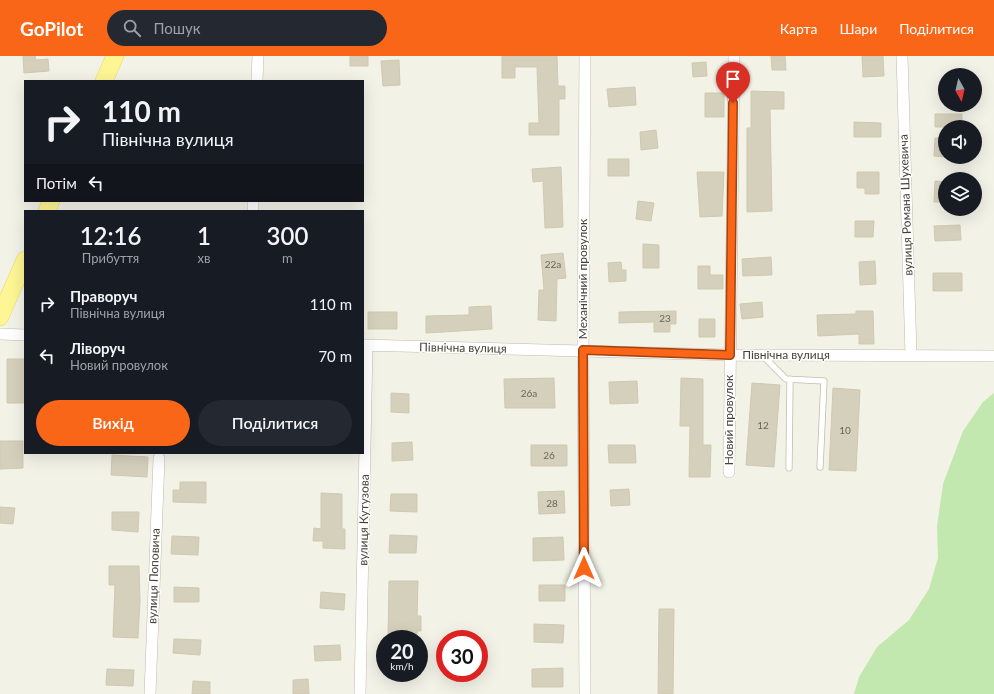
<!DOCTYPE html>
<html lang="uk">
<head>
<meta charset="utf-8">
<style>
  body { margin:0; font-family:Lato,sans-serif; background:#242831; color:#f1f3f6; height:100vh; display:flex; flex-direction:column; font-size:15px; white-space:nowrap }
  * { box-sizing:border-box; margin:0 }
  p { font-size:13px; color:#9ea1a6 }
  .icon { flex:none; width:22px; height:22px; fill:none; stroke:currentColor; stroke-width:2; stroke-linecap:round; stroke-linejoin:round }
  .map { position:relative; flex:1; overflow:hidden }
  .sheet { position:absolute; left:24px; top:154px; width:340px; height:244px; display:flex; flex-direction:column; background:#171b24; border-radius:0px; box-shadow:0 4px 16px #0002 }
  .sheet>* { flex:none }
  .top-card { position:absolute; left:24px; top:24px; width:340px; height:122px; border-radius:0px; box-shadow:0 4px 16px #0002; background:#171b24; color:#f1f3f6; overflow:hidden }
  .needle { width:26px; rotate:172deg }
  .buttons { position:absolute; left:938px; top:12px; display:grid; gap:8px }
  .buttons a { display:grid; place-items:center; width:44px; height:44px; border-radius:50%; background:#171b24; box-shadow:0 4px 16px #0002; font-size:20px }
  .speed { position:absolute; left:376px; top:574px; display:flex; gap:8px; font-size:20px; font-weight:700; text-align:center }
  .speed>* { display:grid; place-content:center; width:52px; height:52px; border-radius:50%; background:#171b24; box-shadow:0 4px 16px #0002; line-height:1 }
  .speed small { font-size:10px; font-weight:400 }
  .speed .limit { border:6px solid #d22; background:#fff; color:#111 }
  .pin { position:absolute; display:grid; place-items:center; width:34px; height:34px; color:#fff; margin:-41px -17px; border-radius:50% 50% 50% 0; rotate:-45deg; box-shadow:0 0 4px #0007 }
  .pin .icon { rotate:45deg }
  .me { position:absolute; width:44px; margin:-22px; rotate:0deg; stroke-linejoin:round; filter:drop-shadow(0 0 3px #0008) }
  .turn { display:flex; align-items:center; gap:14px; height:84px; padding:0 12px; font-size:18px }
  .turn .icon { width:52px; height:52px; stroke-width:2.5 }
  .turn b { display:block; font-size:28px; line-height:34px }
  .then { display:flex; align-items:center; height:38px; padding:0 12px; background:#0003; gap:8px; font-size:15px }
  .eta { display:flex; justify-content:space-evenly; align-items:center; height:68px; text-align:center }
  .eta b { font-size:24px; font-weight:600; line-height:28px }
  .primary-button { display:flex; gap:8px; margin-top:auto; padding:8px 12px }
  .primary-button a { flex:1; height:46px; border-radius:24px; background:#fa6617; color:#fff; font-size:16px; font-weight:600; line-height:46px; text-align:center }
  .primary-button a+a { background:#242831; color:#f1f3f6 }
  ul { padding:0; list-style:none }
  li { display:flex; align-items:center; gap:12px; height:52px; padding:0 12px }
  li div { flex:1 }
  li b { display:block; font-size:15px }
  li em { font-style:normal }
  header { display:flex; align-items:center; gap:24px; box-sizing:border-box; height:56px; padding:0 20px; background:#fa6617; color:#fff }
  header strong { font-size:19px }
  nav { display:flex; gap:22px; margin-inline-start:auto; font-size:14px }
  .search { width:280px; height:36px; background:#242831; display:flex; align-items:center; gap:10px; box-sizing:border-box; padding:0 14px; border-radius:22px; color:#9ea1a6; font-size:15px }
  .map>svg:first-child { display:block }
</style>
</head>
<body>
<header>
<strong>GoPilot</strong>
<div class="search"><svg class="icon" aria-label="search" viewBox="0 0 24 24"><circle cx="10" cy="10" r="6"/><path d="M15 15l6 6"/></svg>Пошук</div>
<nav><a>Карта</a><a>Шари</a><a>Поділитися</a></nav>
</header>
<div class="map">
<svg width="994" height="638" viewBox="0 0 994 638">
  <rect width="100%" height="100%" fill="#f3f2e7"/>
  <path fill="#c3e8af" d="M994,337V638H854L859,621L877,591L909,564L929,533L938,502L937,470L943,428L963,375L983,346Z"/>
  <path fill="#d5d0bc" stroke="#d0c9af" d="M23,0H35L36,4L48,3L49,15L24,17Z
    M350,0H368V10H350Z
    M502,0H557L558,30H565V43H559V79H529V67H539L537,11H515V22H502Z
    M771,0H785L786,14H772Z
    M862,0H883L884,20L863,21Z
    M399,4L400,29L383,30L381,5Z
    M706,6L707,20L693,21L692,7Z
    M635,31L636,49L609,51L607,33Z
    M751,35L784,36V53H770L772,155L747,156V72H751Z
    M705,37H724V61H705Z
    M935,58H962V71H935Z
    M854,66L881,67V81H854Z
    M656,74L658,92L641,94L640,76Z
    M935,82H945V101L934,100Z
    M608,103H629V120H608Z
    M561,111L563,171L545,172L543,125L533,126L532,113Z
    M697,116H724L722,160L700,161Z
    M857,116H879V138H865V132H857Z
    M935,125L945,126V146H934Z
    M638,145L654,147L651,165L636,163Z
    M855,165H874L873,181H855Z
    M960,169L961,184L935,185L934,170Z
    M643,188L659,189V212H643Z
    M563,197L566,222L557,223L556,265L538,264L539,234H544L541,199Z
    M771,201L772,219L743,220L742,203Z
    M875,205L876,228L860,229L859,206Z
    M621,206L622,214H626V225L609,226L608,207Z
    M698,210H710V219H723V233H698Z
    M933,217H962V235H933Z
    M762,246L763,261L742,263L740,248Z
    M491,250L492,273L426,277V260L469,259V251Z
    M676,255V268H670V276H654V266L619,267V256Z
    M856,255H873L874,288H859V278L818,280L817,259L856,258Z
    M368,256H397V273H368Z
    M699,263H715V281H699Z
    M7,303H25V347H7Z
    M554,322L555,352H505L504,323Z
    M681,322L703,323V389H711L710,421H689L690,370H680Z
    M637,325L638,347L610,348L609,326Z
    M752,327L780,329L774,411L746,409Z
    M833,332L860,334L856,415L829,414Z
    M391,337L409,338V357L391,356Z
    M0,385H23V412L0,413Z
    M412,386L413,404L392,405V387Z
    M531,389H567V410H531Z
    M608,389H635L636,407H609Z
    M112,399L148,401L147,421L111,419Z
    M180,426H206V447L173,446V434H180Z
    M629,433L630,449L611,450L610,434Z
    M564,435L565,457L539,458L538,436Z
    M321,437L342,438V473H345V493L323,492V485H313L314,472L321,473Z
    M391,438H417V456L390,455Z
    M0,451L15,452L13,468L0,467Z
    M112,456H139L138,476L112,474Z
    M390,479L417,480L416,497H389Z
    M172,480L199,481L198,499L171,498Z
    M563,481L564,504L533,505V482Z
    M109,510H139L140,545L138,582L113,581L115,529H109Z
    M389,525H418L417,560H421V575H417V581H388Z
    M539,529H565V545H539Z
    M174,531L199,532V546H174Z
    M321,536L345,538L344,554L320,552Z
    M659,553H674L673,638H658Z
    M534,568L564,569L563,587L534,586Z
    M174,583L201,584L200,599L173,597Z
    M340,589L341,604L315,605L314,590Z
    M563,612V631H532V613Z
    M107,613L134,614L133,630L106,629Z
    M308,623L309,638H293V624Z
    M193,625L210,626V638H192Z"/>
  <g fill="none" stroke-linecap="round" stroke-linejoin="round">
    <g stroke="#bfbca9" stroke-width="7">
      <path id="service" d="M763,300L786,323L824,325L820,411
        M789,412L790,323"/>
    </g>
    <g stroke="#bfbca9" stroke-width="12">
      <path id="minor" d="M585,0L583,294L585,638
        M902,0L911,299
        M257,25L258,0
        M253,155V145
        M0,278L25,279
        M363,289L730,299L994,300
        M729,416L734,0
        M150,638L159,402
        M360,638L367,290"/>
    </g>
    <g stroke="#e4d764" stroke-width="18">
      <path id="primary" d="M104,25L115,0
        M47,155L51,145
        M0,261L25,204"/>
    </g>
    <use href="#service" stroke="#fff" stroke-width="5.5"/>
    <use href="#minor" stroke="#fff" stroke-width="11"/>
    <use href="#primary" stroke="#fef595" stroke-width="17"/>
  </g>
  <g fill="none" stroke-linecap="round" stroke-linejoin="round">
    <g stroke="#a2420f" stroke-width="10">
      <path id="route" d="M584,512L583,294L730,299L733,47"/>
    </g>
    <use href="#route" stroke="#fa6617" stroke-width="7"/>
  </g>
  <g text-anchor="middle" stroke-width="3" stroke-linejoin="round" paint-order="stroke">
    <g font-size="10" fill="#6a6658">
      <text x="553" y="212">22а</text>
      <text x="665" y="266">23</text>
      <text x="529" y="341">26а</text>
      <text x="763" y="373">12</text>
      <text x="845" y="378">10</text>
      <text x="549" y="403">26</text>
      <text x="552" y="451">28</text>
    </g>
    <g font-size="12" fill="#464336" stroke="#fff">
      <text transform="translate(906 149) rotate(-92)" y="4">вулиця Романа Шухевича</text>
      <text transform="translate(583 223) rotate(-90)" y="4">Механічний провулок</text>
      <text transform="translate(463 292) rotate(1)" y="4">Північна вулиця</text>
      <text x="786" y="303">Північна вулиця</text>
      <text transform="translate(729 364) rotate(-90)" y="4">Новий провулок</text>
      <text transform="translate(364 464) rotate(-89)" y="4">вулиця Кутузова</text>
      <text transform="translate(154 520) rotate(-88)" y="4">вулиця Поповича</text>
    </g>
  </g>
</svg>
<div class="buttons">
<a><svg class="needle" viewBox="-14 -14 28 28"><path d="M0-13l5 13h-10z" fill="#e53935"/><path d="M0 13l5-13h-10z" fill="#9ea1a6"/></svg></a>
<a><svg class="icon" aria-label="sound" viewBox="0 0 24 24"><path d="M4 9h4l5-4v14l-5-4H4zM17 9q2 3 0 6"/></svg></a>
<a><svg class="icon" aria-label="layers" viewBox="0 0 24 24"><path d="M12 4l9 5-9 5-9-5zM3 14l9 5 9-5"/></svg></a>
</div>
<div class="speed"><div>20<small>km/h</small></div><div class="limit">30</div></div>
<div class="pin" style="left:733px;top:47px;background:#d93025"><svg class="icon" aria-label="arrive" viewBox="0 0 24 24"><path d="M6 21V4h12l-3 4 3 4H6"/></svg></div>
<svg class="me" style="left:584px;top:512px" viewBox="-20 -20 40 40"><path d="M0-17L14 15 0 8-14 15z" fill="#fa6617" stroke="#fff" stroke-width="4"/></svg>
<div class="top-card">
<div class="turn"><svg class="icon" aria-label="right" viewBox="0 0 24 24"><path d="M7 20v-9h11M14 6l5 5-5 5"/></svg><div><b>110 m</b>Північна вулиця</div></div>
<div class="then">Потім<svg class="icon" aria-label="left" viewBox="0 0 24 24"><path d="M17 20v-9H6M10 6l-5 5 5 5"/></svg></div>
</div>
<section class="sheet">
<div class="eta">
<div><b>12:16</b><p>Прибуття</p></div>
<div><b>1</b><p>хв</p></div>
<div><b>300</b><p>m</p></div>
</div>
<ul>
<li><svg class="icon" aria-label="right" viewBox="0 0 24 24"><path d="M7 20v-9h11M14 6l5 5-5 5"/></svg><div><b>Праворуч</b><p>Північна вулиця</p></div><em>110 m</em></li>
<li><svg class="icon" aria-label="left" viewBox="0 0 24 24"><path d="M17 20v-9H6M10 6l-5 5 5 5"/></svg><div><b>Ліворуч</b><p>Новий провулок</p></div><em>70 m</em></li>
</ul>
<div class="primary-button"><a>Вихід</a><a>Поділитися</a></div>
</section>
</div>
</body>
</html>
